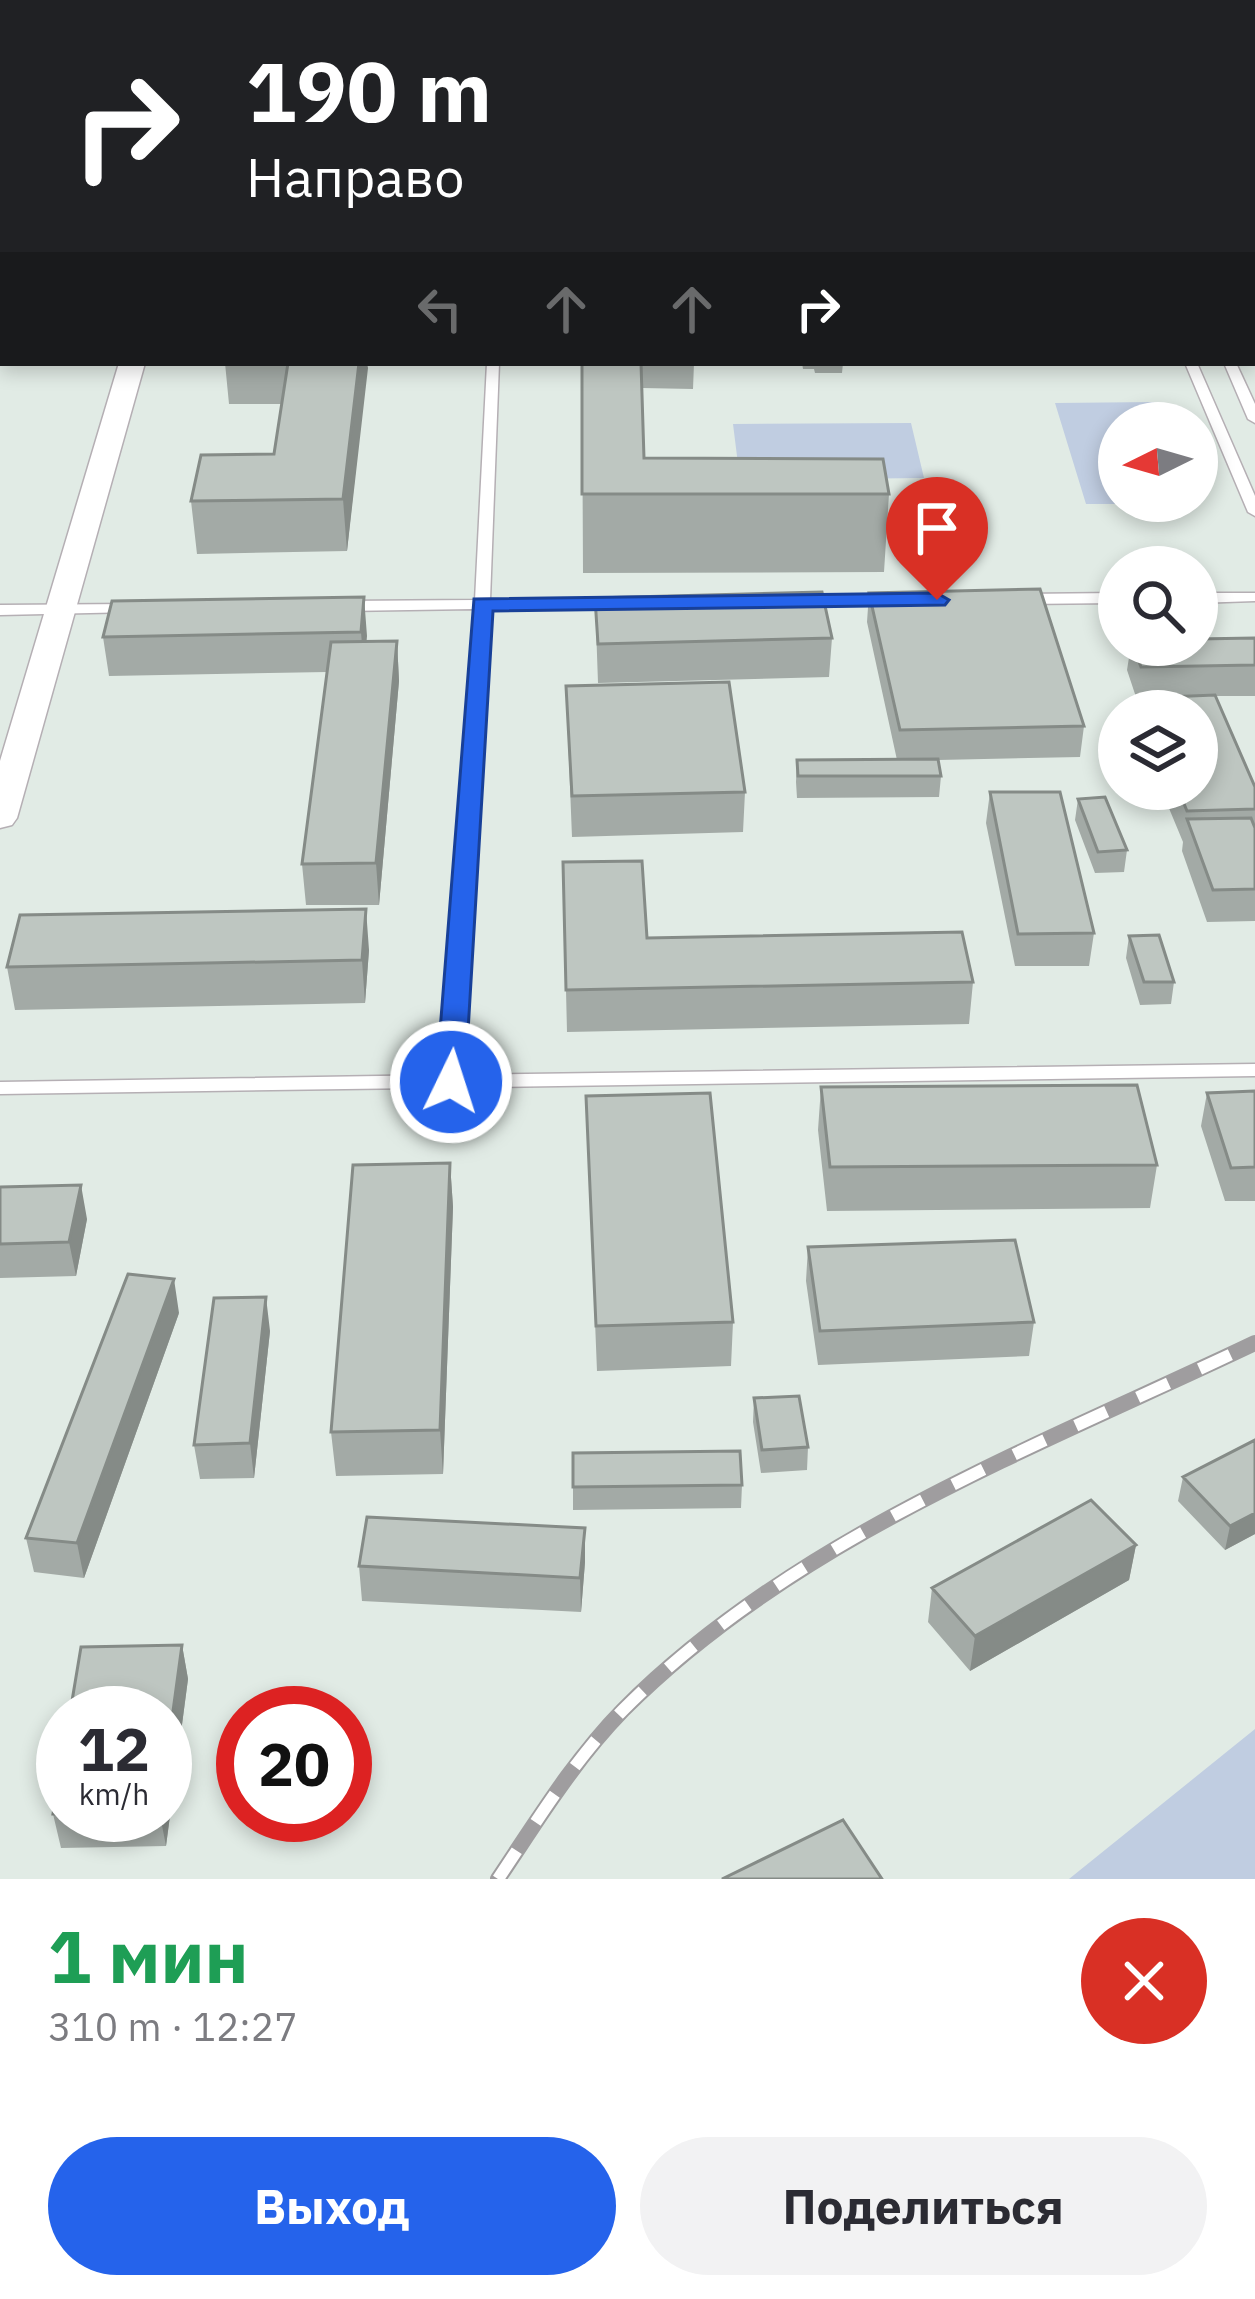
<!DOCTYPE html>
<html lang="ru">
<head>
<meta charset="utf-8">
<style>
  body { margin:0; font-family:"IBM Plex Sans",sans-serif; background:#f2f2f3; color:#2b2b33; height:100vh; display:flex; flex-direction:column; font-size:45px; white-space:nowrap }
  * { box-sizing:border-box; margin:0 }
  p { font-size:39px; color:#7c7c81 }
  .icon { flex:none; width:66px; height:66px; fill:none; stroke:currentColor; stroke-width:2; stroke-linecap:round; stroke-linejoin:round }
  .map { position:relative; height:1879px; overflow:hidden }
  .sheet { display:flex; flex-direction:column; background:#fff; flex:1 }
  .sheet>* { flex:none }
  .banner { position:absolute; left:0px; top:0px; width:1257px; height:366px; box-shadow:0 6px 18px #0003; background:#202124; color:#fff; overflow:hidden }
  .needle { width:78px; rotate:265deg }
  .fabs { position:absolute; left:1098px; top:402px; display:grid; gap:24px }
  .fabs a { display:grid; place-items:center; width:120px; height:120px; border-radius:50%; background:#fff; box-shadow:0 6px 18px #0003; font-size:60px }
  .speed { position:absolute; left:36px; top:1686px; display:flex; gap:24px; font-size:60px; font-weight:700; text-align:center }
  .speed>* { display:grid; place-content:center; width:156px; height:156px; border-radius:50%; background:#fff; box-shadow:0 6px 18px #0003; line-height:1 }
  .speed small { font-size:30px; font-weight:400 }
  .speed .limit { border:18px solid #d22; background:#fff; color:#111 }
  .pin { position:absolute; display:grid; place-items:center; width:102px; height:102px; color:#fff; margin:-123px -51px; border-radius:50% 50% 50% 0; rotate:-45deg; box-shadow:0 0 12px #0007 }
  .pin .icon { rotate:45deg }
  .me { position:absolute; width:132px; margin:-66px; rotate:4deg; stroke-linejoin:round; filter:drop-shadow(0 0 9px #0008) }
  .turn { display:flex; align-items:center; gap:42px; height:252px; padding:0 48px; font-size:54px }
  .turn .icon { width:156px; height:156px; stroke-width:2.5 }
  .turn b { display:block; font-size:84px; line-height:102px }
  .lanes { display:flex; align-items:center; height:114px; padding:0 48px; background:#0003; justify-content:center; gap:60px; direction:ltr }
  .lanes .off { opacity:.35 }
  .round { display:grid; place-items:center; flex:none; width:126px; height:126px; border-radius:63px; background:#f2f2f3 }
  .headline { display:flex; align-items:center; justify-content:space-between; height:204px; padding:0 48px }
  h1 { font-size:72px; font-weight:800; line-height:90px; color:#1e9e55 }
  .action { display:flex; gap:24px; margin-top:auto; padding:24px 48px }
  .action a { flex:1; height:138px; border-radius:72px; background:#2563eb; color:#fff; font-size:48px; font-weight:800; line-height:138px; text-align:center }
  .action a+a { background:#f2f2f3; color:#2b2b33 }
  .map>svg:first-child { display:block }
</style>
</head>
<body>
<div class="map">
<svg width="1255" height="1879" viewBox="0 0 1255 1879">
  <rect width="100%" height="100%" fill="#e1ebe5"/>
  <path fill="#c0cde1" d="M1154,402L1162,423H1119V501L1192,504H1086L1055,403Z
    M911,423L924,478L740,480L733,424Z
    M1255,1729V1879H1069Z"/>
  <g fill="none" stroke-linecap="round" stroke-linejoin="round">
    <g stroke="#b5afb4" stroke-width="3">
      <path id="service" d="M495,0H505V3H495Z
        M680,0H690L689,3H679Z
        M821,0H831V3H821Z
        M966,0H976V3H966Z
        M0,330H3V338H0Z
        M487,363H499L490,600L616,598L624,603L616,608L489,609L461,1075L1255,1064V1076L0,1094V1082L442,1075L474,609L344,611L336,606L344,601L475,600Z
        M1185,363H1197L1255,496V516L1248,512Z
        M1224,363H1236L1255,404V423L1248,419Z
        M1119,593V603L1022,604L1014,599L1022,594Z
        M1197,593H1255V601L1197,603Z
        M892,595L897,597V603L800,606L792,601L800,596Z
        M130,604L135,606V612L0,615V605Z"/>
    </g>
    <g stroke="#b5afb4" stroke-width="3">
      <path id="minor" d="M228,0H248L227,3Z
        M1158,0H1178V3H1158Z
        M119,363H145L17,818L12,825L0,828V761Z"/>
    </g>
    <use href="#service" fill="#fff" fill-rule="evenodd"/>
    <use href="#minor" fill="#fff" fill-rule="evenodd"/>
    <g stroke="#9f9d9f" stroke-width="16">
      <path id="rail" d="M498,1879C537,1821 574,1760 623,1710C795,1537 1039,1446 1255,1343"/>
    </g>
    <use href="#rail" stroke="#fff" stroke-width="12" stroke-dasharray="34" stroke-linecap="butt"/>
  </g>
  <path fill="#a3aaa6" d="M74,0H175V3H73Z
    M328,0H420V3H328Z
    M547,0H595L594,3H548Z
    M1201,0H1255V65L1254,3H1202Z
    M0,121H3V163H0Z
    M1254,197H1255V364L1254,362Z
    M225,363H367L347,551L197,554L191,501L274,454L282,404H229Z
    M582,363H694L693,389L642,388L644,458L889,494L884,572L583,573Z
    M802,363H843L842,373H815L814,369H803Z
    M869,593L1084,726L1080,757L938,760L941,776L939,797L797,798L796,782L797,760H897L867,622Z
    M364,597L366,642L397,641L399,681L379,905H306L302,864L327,672L109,676L103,637Z
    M595,598L832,638L829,677L598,683Z
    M1255,638V696H1215L1255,787V921L1207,922L1182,851L1183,842L1161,789H1197V711H1140L1142,698L1171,697H1136L1127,670L1131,645H1197Z
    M566,686L745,792L743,832L572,837Z
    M990,792L1094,933L1089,966H1015L986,823Z
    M1078,799L1127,850L1124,872L1095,873L1075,820Z
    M563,862L647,938L973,982L969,1024L567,1032Z
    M1129,936L1174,982L1171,1004L1140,1005L1126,958Z
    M369,950L365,1003L15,1010L7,967Z
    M821,1087L1157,1165L1150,1208L827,1211L818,1130Z
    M1255,1091V1201H1225L1201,1126L1207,1093Z
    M586,1096L733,1322L731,1366L597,1371Z
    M450,1163L453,1207L443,1474L336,1476L331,1432Z
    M0,1187L87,1219L76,1276L0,1278Z
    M808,1247L1034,1322L1029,1356L818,1365L806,1281Z
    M179,1313L84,1578L34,1572L26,1538Z
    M270,1331L254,1478L200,1479L194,1445Z
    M754,1398L808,1447L807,1470L761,1473L753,1422Z
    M1255,1440V1534L1225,1550L1178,1501L1183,1477Z
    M573,1453L742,1485L741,1508L573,1510Z
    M1136,1545L1129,1580L970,1671L928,1622L932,1588Z
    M585,1562L581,1612L362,1601L359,1566Z
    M182,1645L188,1679L166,1846L61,1848L53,1814L63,1753V1815H165Z"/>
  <path fill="#858b87" d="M359,363H367L368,368L347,551L343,499Z
    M364,597L367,636L364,671L361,632Z
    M397,641L399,681L379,905L376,863Z
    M366,909L369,950L365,1003L362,960Z
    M450,1163L453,1207L443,1474L440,1430Z
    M81,1185L87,1219L76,1276L69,1242Z
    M174,1279L179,1313L84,1578L77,1543Z
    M266,1297L270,1331L254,1478L250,1443Z
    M1255,1513V1534L1225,1550L1230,1526Z
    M585,1528V1562L581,1612L580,1578Z
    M1136,1545L1129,1580L970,1671L975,1636Z
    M182,1645L188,1679L166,1846L160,1815H165V1770Z"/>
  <path fill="#bec6c1" stroke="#858b87" stroke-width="3" d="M74,0H127L126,3H73Z
    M358,0H412L411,3H358Z
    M913,0H950V3H913Z
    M1023,0H1057L1058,3H1023Z
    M1091,0H1154L1155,3H1092Z
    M0,121H3V139H0Z
    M1254,197H1255V256L1254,254Z
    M288,363H359L343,499L191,501L201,455L274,454Z
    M582,363H641L644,458L883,459L889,494H582Z
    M1040,589L1084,726L900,730L869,593Z
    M822,592L832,638L598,644L595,598Z
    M364,597L361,632L103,637L112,601Z
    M1255,638V665L1141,667L1133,645H1197V639Z
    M397,641L376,863L302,864L331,642Z
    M729,682L745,792L572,796L566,686Z
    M1215,695L1255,787V809L1187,811L1178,789H1197V711H1147L1142,698Z
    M938,759L941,776H798L797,760Z
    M990,792H1060L1094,933L1018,934Z
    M1105,797L1127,850L1098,852L1078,799Z
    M1251,818L1255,828V889L1213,890L1187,819Z
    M642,861L647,938L962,932L973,982L566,990L563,862Z
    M366,909L362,960L7,967L20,915Z
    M1159,935L1174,982H1144L1129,936Z
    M1137,1085L1157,1165L830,1167L821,1087Z
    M1255,1091V1167L1231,1168L1207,1093Z
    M710,1093L733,1322L596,1326L586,1096Z
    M450,1163L440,1430L331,1432L353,1165Z
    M81,1185L69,1242L0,1244V1187Z
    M1015,1240L1034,1322L820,1331L808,1247Z
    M128,1274L174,1279L77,1543L26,1538Z
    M266,1297L250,1443L194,1445L214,1298Z
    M799,1396L808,1447L762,1450L754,1398Z
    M1255,1440V1513L1230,1526L1183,1477Z
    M740,1451L742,1485L573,1487V1453Z
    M1091,1500L1136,1545L975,1636L932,1588Z
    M367,1517L585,1528L580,1578L359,1566Z
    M182,1645L165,1770V1713H70L81,1647Z
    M63,1753V1814H53Z
    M843,1820L882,1879H722Z"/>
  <path fill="#2563eb" stroke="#184099" stroke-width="3" d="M937,593L949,600L945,605L493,611L465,1082L461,1088H441L436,1082L474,599Z"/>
</svg>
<div class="fabs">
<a><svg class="needle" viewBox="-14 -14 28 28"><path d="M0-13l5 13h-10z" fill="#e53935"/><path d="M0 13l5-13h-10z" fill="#7c7c81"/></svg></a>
<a><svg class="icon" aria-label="search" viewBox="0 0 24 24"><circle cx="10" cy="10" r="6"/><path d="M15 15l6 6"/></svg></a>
<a><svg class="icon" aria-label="layers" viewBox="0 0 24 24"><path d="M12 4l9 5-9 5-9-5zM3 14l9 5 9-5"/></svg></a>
</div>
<div class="speed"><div>12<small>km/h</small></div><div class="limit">20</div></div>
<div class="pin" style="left:937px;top:600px;background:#d93025"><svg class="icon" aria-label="arrive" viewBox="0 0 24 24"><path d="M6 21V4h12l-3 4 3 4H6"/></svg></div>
<svg class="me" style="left:451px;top:1082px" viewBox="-20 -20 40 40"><circle r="17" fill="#2563eb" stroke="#fff" stroke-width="3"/><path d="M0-11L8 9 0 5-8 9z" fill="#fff"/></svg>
<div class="banner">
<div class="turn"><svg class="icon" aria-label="right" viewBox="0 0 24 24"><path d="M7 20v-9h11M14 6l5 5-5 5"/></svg><div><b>190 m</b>Направо</div></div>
<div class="lanes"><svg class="icon off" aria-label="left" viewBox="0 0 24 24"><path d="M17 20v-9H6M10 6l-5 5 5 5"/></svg><svg class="icon off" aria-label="ahead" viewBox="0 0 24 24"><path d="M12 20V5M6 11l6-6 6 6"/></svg><svg class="icon off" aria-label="ahead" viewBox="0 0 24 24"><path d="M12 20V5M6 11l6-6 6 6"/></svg><svg class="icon" aria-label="right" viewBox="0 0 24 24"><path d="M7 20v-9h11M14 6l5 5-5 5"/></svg></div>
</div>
</div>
<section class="sheet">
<div class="headline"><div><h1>1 мин</h1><p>310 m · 12:27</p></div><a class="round" style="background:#d93025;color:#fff"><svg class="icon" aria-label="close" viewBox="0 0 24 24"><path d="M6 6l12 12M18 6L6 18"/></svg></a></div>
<div class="action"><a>Выход</a><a>Поделиться</a></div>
</section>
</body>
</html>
